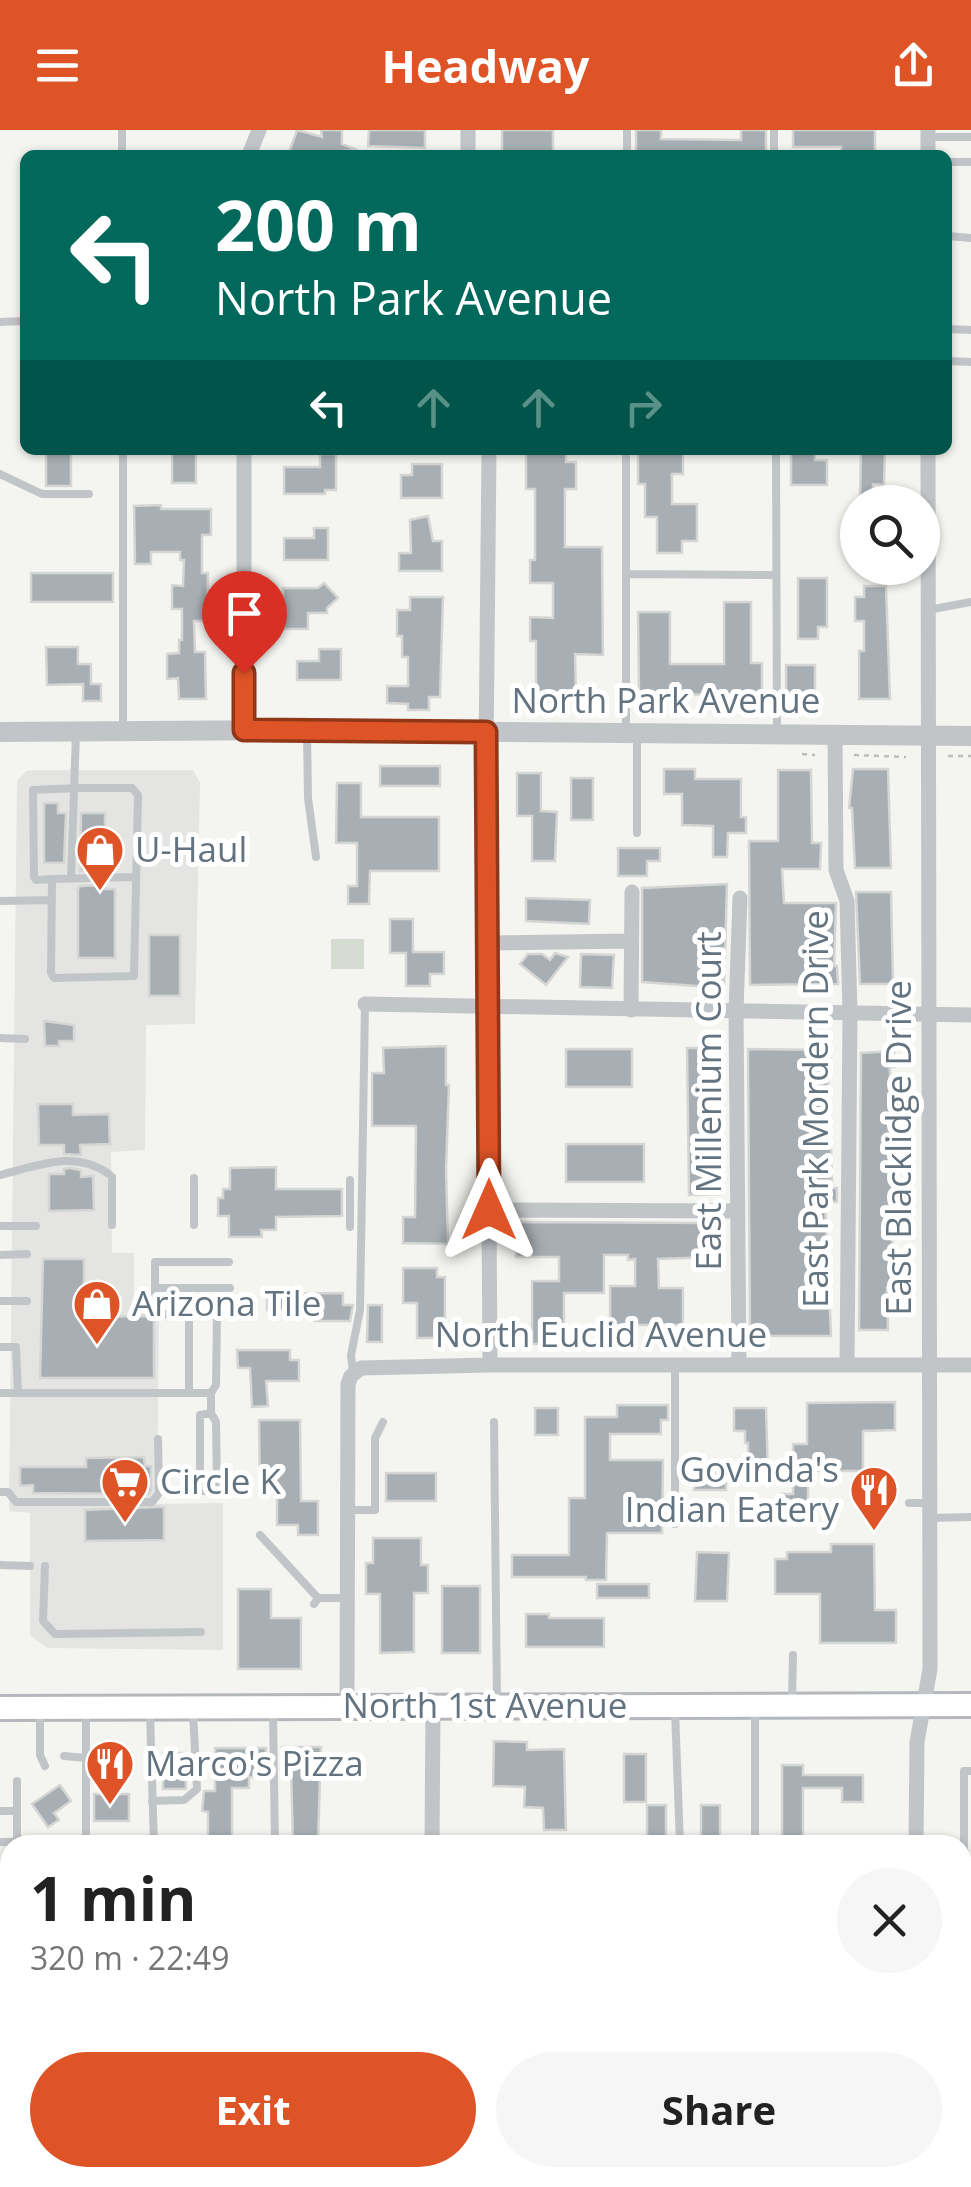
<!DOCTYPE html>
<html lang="en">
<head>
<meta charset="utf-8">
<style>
  body { margin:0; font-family:"Open Sans",sans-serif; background:#f6f6f6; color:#222; height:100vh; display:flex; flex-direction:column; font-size:38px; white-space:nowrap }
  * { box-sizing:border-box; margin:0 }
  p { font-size:32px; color:#767676 }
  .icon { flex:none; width:55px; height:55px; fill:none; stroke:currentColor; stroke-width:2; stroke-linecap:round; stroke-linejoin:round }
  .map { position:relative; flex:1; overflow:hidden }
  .details { position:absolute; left:0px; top:1705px; width:972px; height:352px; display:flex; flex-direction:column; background:#fff; border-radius:30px 30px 0 0; box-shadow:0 2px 8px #0004 }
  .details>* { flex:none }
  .banner { position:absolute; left:20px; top:20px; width:932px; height:305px; border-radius:15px; box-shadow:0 2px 8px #0004; background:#00695c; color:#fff; overflow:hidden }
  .buttons { position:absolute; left:840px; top:355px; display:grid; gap:20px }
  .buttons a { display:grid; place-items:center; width:100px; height:100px; border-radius:50%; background:#fff; box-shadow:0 2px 8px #0004; font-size:50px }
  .pin { position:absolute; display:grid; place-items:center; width:85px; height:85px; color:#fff; margin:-102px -42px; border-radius:50% 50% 50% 0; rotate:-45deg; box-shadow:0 0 10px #0007 }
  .pin .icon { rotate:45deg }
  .me { position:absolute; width:110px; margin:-55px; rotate:0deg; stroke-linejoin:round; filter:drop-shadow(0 0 8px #0008) }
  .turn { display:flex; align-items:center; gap:35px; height:210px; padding:0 30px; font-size:45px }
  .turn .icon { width:130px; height:130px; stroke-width:2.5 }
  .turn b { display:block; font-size:70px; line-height:85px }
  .lanes { display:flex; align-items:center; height:95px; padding:0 30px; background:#0003; justify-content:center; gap:50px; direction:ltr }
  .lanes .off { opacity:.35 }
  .round { display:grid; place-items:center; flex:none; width:105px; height:105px; border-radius:52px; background:#f6f6f6 }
  .overview { display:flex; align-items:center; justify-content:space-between; height:170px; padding:0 30px }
  h1 { font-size:60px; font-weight:700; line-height:75px }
  .primary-button { display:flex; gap:20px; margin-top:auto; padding:20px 30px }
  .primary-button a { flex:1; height:115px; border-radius:60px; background:#de5426; color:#fff; font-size:40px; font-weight:700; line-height:115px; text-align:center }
  .primary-button a+a { background:#f6f6f6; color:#222 }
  header { display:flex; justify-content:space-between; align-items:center; height:130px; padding:0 30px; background:#de5426; color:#fff; font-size:45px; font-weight:700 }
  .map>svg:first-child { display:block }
</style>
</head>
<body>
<header><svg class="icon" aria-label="menu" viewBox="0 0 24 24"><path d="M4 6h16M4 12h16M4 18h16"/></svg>Headway<svg class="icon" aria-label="share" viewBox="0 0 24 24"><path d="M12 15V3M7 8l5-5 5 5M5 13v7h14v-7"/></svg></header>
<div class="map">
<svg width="971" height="2057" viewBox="0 0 971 2057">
  <rect width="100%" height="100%" fill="#f4f4f0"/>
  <path fill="#e4e5e3" d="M34,640H193L200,653L195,894L146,895L145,1020L111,1022L112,1123H134V1181L153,1182L159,1188L157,1374L223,1373V1520L47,1518L30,1505V1383L9,1381L17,651L26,641Z"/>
  <path fill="#d5dbd1" d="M331,809H364V839H331Z"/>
  <path fill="#a8afb4" stroke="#d5d5d3" stroke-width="2.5" d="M297,0L322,7L321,0H342V14L357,20L288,25Z
    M369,0H425V18L368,16Z
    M502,0H553V25H502Z
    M636,0H661V9L741,10V0H766V25H636Z
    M793,0H875V25H841V17H793Z
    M46,320H71V356H46Z
    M172,320H196V353H172Z
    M526,320H566V332H576V359H565V417H602L603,525L575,524L576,566L562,567V572H545V562H536V511H530V487L553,488V453H530V430H535V359H526Z
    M638,320H683V344H672V374H697V411H682V423H657V387H645V354H638Z
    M791,320H815V330H827V355H791Z
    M861,320H885L884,355L873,354V367L860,366Z
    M320,324H336V360H325V364H284V337H320Z
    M412,334H442V368H401V345H412Z
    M161,375V379H211V405H202V443H208L207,491H194L195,522H205L206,569H179L178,548L167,549V524L179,523V510H182V479H172V455L183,456L184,430H180V422H151V434H135L134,376Z
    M428,386L433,411H442V441H399V423H411L410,390Z
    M314,398H328V430H284V408H314Z
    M31,443H113V472H31Z
    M798,448H827V497H818V509H798Z
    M324,453L338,468L327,478V483H308V499H283V458H318Z
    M864,456H886L890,569H859V521H864V491H855V467H864Z
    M410,467H443L440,567H429V580H408V574L387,573V556H408V527H402V506H397V480H410Z
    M724,472H751V533H762V564L639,565L638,482H670V534H724Z
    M46,517H78V534H91V554H101V571H83V554L47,555Z
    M319,519H341V550H297V531H319Z
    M786,535H815V569H786Z
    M380,636H440V656H380Z
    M664,639H695V649H741V687H746V703H728L727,727H713V696L682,695V664H664Z
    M853,639H888L891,738H855L852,678H849Z
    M778,640H811L812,713H821L820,739H782L784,773H836L834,836H837L838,854L750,855L749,711H778Z
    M517,643H541V681L557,682L555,731H532V686H517Z
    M571,648H593V690H571Z
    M337,653H361V687H439V741H370L369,774H348V756H357V713H336Z
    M44,673H58V683H66L64,733H44Z
    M81,683H105V740L80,741Z
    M618,718H660V731H647V746H618Z
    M727,754L724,858L642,852V758Z
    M105,755V759H115V828H78V759L80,756Z
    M856,762H891L893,854H860Z
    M526,768L590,770L589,794L526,791Z
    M390,789H413V822H444V844H430V856H406V823H390Z
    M149,805H180V866H149Z
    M555,823L568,827L546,855L520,834L528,824H542L550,830Z
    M581,824L614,825L612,858L580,857Z
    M44,891L74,895V911H59V916H45Z
    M446,916V955H449L446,1039L448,1114L403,1113V1087H415L416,996H372V943H384L383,918Z
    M687,918H720L721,1064L689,1065Z
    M566,919H632V957H566Z
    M748,919L830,920L825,1014H831L832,1058H837V1072H825L831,1206H750Z
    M894,921L895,937H890V967L897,966V981L891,982V1035H894V1050L892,1120L896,1136H892V1157H887L888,1200H859L861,923Z
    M38,974H73V985L109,984L110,1014L80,1015L81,1025L64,1024V1015H39Z
    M566,1014H644V1052H566Z
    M276,1037V1059H342V1086L276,1087V1100H261L262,1107H229V1086H218V1068H223V1059H230V1038Z
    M69,1038L81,1040V1047L93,1046L94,1080L49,1081V1044H64V1039Z
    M516,1092L712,1093V1127L658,1129L659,1158H683V1195H610V1156H635V1129L628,1130V1125H604V1163H564V1202H557V1214H532V1151H559V1127H516Z
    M43,1129H84V1187L148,1186L154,1191V1248H40Z
    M403,1138H437V1147H445V1208H417V1173H403Z
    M343,1163V1175H353L350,1191H315V1180H267V1164Z
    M368,1175H382V1212H367Z
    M237,1220H290V1230H299V1251H266L268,1276L252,1277L250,1238H238Z
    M895,1272V1300L863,1301V1341H808V1385H782L781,1364H793V1314H807V1273Z
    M617,1275H668V1290H661V1304H610V1330H663L662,1403H607L606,1450H586V1447H512V1425H569V1368H585V1287H617Z
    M535,1278H558V1305H535Z
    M734,1278H766L768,1345H748V1313H745V1301H734Z
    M259,1290H300L301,1371H318V1405H298V1395H277V1363H260Z
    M144,1327L145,1336H151V1360L148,1364L33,1363V1355L20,1356V1337H86V1328Z
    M386,1343H436V1371H386Z
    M694,1343H726V1360H694Z
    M158,1377H164V1410L85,1411V1380Z
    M373,1408H421V1435H428V1463H414V1522L380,1523V1464H366V1433H373Z
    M831,1414H874L875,1480H896V1513H820V1464H775V1429H787V1422H831Z
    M697,1422L729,1423L727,1471H695Z
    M597,1454H649V1468H597Z
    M442,1456H480V1523H442Z
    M238,1459H271V1488H301V1539H238Z
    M526,1484H549V1488H604V1517H526Z
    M494,1611L527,1612V1620L564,1619L566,1700H544L543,1678L524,1677L525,1657L493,1656Z
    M282,1617H321L318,1711H293L291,1640H281Z
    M215,1618H266V1640H261V1647H249V1658H232V1715H208V1682L202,1681L204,1661H215Z
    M163,1623H186V1659H163Z
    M624,1624H646V1672H624Z
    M782,1635H803V1645H863V1672H842V1658H803V1715H782Z
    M60,1655L71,1671L54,1683L59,1690L48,1697L32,1674Z
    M94,1664H129V1691H94Z
    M647,1675H666V1715H647Z
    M701,1675H720V1713H701Z"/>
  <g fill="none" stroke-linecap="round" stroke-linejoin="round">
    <g stroke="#b4b8bc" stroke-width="28">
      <path id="secondary" d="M0,1578L971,1575"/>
    </g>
    <path stroke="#bbbdbf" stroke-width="2.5" stroke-dasharray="5 5" stroke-linecap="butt" d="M802,624L815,625
      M854,625L906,627
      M948,626H971"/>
    <path stroke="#c2c5c8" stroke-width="8" d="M122,0V25
      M774,0V25
      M928,7H971
      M627,25V0
      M948,32H971
      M948,106L971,108
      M0,192L25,191
      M948,199L971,200
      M948,231L971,232
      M123,320V600
      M626,320V603
      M776,320L777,604
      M0,344L42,364H89
      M626,444L776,445
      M928,480L971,472
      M307,602L308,668L316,727
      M77,658H132L138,665L134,846L54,848L51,843L52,749L36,750L34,747L33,660Z
      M637,703V603
      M71,748L76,603
      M52,749L134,747
      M0,771L52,770
      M0,908L25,909
      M0,1045C38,1036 74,1019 109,1044
      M194,1048V1095
      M350,1050V1097
      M112,1095V1047
      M0,1096H36
      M0,1125L27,1124
      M155,1158H230
      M0,1171H27
      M189,1185L155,1184V1132H229
      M0,1217H16L18,1263H211V1283L200,1285V1361H214L217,1357L216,1292L211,1283
      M353,1243L351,1225L360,1180L365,874
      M0,1263H18
      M189,1263V1185L217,1184L216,1255L211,1263
      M494,1292L497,1572
      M0,1362H8L16,1372H152L159,1363L158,1309
      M909,1373H930
      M349,1380H375V1308L383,1292
      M930,1388L971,1387
      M675,1394V1234
      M260,1405L318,1468
      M0,1435L30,1436
      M45,1436L43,1491L55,1504L201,1502
      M314,1474L318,1468H347
      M792,1571L793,1525
      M675,1580L680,1715
      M755,1580V1715
      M40,1582V1625L45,1636
      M273,1582L275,1715
      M150,1583L154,1715
      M64,1626L86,1628
      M17,1651V1712
      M152,1671L184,1670L197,1659L193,1582
      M0,1681H16
      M432,1709H513
      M86,1711H128
      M0,1712L86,1711V1581
      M964,1722V1641H971
      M0,1756L10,1755"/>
    <path stroke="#c2c5c8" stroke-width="15" d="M928,0V25
      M249,25L259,0
      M468,25V0
      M244,320V600
      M489,320L486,625L490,1235
      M835,604L836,740L847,771L850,883L847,1235
      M487,813L631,811
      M365,874L971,885
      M631,880L632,762
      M489,1080L736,1081
      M739,1235L736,881L740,768
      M347,1576L348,1254L351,1246L361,1238L490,1235H971
      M432,1715L433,1576
      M916,1715L917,1612L930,1539L928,320
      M433,2048V2057
      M918,2048V2057"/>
    <path stroke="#c2c5c8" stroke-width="20" d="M0,602L279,600L971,606"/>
    <use href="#secondary" stroke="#fff" stroke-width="22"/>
  </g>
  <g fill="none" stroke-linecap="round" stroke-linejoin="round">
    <g stroke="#903719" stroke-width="25">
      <path id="route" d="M244,543V600L486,602L489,1080"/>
    </g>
    <use href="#route" stroke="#de5426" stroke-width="18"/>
  </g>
  <defs>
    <g id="shop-pin" transform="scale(2.5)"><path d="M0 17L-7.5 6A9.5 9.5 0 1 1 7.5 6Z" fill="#de5426" stroke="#fff"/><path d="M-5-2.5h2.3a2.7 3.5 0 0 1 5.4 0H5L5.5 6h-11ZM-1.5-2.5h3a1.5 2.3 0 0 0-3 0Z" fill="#fff"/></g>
    <g id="supermarket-pin" transform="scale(2.5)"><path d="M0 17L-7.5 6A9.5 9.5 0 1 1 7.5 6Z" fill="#de5426" stroke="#fff"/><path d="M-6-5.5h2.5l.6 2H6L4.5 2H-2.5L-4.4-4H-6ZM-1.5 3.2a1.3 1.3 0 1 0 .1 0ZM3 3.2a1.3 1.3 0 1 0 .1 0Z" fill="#fff"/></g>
    <g id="restaurant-pin" transform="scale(2.5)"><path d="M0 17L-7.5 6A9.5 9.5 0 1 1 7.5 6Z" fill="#de5426" stroke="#fff"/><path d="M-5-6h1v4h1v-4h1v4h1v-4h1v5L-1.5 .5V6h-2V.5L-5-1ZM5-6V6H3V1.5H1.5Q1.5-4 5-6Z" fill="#fff"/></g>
  </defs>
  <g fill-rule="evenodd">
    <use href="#shop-pin" x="100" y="720"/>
    <use href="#shop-pin" x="97" y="1174"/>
    <use href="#supermarket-pin" x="125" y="1352"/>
    <use href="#restaurant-pin" x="874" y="1360"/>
    <use href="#restaurant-pin" x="110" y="1634"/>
  </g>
  <g text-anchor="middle" stroke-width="10" stroke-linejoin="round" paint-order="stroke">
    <g font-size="35" fill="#647380" stroke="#fff">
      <text x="666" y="583">North Park Avenue</text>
      <text transform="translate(709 971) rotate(-90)" y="12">East Millenium Court</text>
      <text transform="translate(816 979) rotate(-90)" y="12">East Park Mordern Drive</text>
      <text transform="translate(899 1018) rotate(-90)" y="12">East Blacklidge Drive</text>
      <text x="601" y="1217">North Euclid Avenue</text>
      <text x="485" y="1588">North 1st Avenue</text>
    </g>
    <g font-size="35" fill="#647380" stroke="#fff" text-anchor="start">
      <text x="135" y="732">U-Haul</text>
      <text x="132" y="1186">Arizona Tile</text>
      <text x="839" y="1352" text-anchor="end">Govinda's<tspan x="839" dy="40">Indian Eatery</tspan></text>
      <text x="160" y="1364">Circle K</text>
      <text x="145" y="1646">Marco's Pizza</text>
    </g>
  </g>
</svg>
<div class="buttons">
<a><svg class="icon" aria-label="search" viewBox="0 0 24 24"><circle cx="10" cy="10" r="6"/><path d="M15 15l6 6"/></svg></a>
</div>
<div class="pin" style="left:244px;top:543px;background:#d93025"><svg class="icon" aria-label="arrive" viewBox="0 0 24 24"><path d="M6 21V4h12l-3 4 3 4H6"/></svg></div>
<svg class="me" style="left:489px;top:1080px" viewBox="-20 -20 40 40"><path d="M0-17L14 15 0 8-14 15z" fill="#de5426" stroke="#fff" stroke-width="4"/></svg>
<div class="banner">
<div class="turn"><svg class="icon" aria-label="left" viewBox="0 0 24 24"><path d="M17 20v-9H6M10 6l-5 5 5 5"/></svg><div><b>200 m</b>North Park Avenue</div></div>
<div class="lanes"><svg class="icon" aria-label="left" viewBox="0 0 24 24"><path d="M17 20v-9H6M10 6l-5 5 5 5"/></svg><svg class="icon off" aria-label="ahead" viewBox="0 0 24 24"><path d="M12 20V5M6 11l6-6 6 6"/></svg><svg class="icon off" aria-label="ahead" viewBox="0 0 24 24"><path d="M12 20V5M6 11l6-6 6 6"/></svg><svg class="icon off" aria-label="right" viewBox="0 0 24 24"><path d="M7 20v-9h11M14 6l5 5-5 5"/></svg></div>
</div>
<section class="details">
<div class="overview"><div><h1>1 min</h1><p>320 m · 22:49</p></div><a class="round"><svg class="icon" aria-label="close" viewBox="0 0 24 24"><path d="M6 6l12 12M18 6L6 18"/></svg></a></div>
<div class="primary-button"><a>Exit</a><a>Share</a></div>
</section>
</div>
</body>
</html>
